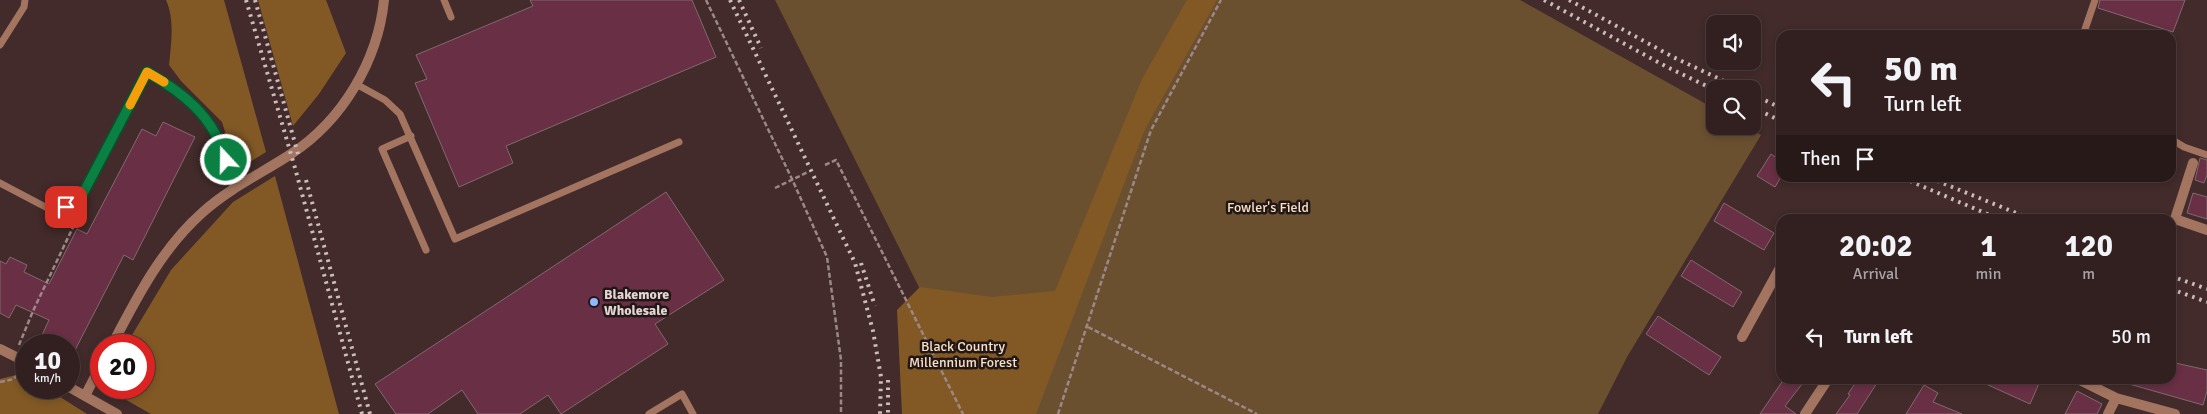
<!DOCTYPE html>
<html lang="en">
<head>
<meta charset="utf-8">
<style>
  body { margin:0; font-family:Signika,sans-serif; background:#3d2d2d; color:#f1f3f6; height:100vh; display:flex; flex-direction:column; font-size:19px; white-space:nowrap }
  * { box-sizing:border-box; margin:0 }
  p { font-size:16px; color:#a8a3a5 }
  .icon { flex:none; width:28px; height:28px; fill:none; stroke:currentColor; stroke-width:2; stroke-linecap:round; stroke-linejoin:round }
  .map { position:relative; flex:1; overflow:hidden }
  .side { position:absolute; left:1776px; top:214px; width:400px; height:170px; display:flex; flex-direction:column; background:#322020; border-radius:15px; box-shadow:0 2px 8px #0003,0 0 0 1px #4d3e3e }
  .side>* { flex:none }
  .top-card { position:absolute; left:1776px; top:30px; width:400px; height:152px; border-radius:15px; box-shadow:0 2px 8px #0003,0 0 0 1px #4d3e3e; background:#322020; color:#f1f3f6; overflow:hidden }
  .controls { position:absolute; left:1706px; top:15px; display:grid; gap:10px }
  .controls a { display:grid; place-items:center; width:55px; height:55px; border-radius:10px; background:#322020; box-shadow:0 2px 8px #0003,0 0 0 1px #4d3e3e; font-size:25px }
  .speed { position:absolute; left:15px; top:334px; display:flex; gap:10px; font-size:25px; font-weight:700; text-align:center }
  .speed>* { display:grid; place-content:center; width:65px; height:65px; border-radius:50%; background:#322020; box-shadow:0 2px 8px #0003,0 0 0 1px #4d3e3e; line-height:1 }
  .speed small { font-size:12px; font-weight:400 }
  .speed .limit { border:8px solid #d22; background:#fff; color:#111 }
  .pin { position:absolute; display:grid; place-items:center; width:42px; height:42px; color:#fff; margin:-21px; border-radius:10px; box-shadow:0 2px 8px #0006 }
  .me { position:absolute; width:55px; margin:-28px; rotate:339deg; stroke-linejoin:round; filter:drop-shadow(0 0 4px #0008) }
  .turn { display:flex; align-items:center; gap:18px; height:105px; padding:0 25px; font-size:22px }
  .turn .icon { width:65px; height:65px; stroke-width:2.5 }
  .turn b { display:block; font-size:35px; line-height:42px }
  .then { display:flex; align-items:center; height:48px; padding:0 25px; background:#0003; gap:10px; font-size:19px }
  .eta { display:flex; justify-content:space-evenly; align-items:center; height:85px; text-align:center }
  .eta b { font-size:30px; font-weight:800; line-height:35px }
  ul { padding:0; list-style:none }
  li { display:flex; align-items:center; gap:15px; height:75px; padding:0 25px }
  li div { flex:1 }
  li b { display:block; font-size:19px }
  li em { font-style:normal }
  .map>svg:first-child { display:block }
</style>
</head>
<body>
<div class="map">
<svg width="2207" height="414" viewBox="0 0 2207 414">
  <rect width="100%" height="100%" fill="#422b2a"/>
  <path fill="#6b5030" d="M775,0H1520L1715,109V126H1745L1761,135L1627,357L1598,414H932L947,343Z"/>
  <path fill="#825925" d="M166,0H224L266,152L237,170L222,122L181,81L169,65C171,44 175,20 166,0Z
    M258,0H326L346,53L319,94L293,126Z
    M1187,0H1217L1145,129L1036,414H902L897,310L920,287L992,297L1055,291L1142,79Z
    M275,176L339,414H151L114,393L112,388H144V345H126L171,270L233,202Z
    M24,373L26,375V388H46L87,414H0V379Z"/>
  <path fill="#692f45" stroke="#826970" d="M530,0H692L716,57L506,146L513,163L459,187L415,83L427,79L416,55L533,6Z
    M2100,0H2185L2173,32L2098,8Z
    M163,122L195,137L133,260L124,255L74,352L69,349V345H61L42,335L49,320L16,305L9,318L0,313V261L6,264L10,257L27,265L24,272L49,284L77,229L87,234L142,129L156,136Z
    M1771,154L1781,161V177L1775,187L1757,176Z
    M2200,158L2207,160V175L2204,183L2195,180Z
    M666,192L724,280L655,324L668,344L561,414L548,395L520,414H478L462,390L428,414H396L375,384Z
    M2193,193L2207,197V219L2187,213Z
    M1724,203L1774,233L1764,250L1714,221Z
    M1691,260L1742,292L1733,307L1681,276Z
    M1658,316L1721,357L1709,375L1646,334Z
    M2171,362L2207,370V391L2203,405L2122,382V379H2171Z
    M1784,379H1806L1785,406L1796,414H1760Z
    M1858,379H1871L1877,383L1857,414H1836L1850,395L1848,394Z
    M1975,379H2041L2030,404Z
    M1924,385L1938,393L1933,402L1962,414H1906Z
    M2077,391L2102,404L2097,414H2065Z"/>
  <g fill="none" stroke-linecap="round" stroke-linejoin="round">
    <path stroke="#9b8887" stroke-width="2.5" stroke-dasharray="5 2.5" stroke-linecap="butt" d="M706,0L792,179L827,257L841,360V414
      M825,165L836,160L963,414
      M775,188L808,172
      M1088,327L1257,414
      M19,345L33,311L75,223
      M0,382L14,379L19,371
      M1058,414L1151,130L1221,0"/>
    <path stroke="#a37560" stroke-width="7" d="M444,0L451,17
      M2083,35L2095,0
      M0,45L24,7L25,0
      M356,84L385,100L400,114L455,239L679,142
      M411,136L382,149L426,250
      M2171,139L2184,147L2207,155
      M0,183L55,212L78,203L147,72C178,90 210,111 223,147C227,160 230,174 234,188
      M649,414L682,394L693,414"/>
    <path stroke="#a37560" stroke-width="10" d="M2193,163L2175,219L2207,230
      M1742,337L1781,266
      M112,345C137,297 162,248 203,212C230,188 262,173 291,154C343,120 378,60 384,0
      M0,349L26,362
      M2078,379L2116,398L2175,414
      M69,387L117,414
      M85,396L101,365
      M1805,414L1828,379
      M2108,414L2116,398"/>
    <path stroke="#ccbcbb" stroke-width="4" stroke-dasharray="2.5 5" stroke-linecap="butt" d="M246,0L295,168L362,414
      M255,0L298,154
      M730,0L855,263L873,331L881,377L880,414
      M739,0L761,48
      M1544,0L1667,67L1715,90
      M1569,0L1673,57L1741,89
      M1752,94L1781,108
      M1752,107L1781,121
      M1903,178L1999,219
      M1930,178L2031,219
      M306,180L370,414
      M861,263L875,306
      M2171,276L2207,289
      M2171,289L2207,302
      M888,380V414"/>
  </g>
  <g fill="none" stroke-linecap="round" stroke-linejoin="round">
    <g stroke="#07532c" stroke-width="12">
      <path id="route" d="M66,207L78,203L147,72C184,93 214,117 226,160"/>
    </g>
    <use href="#route" stroke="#0b8043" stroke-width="9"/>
    <path stroke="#f59e0b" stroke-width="9" d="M130,105L147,72L164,82"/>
  </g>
  <circle fill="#90b8fd" stroke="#211716" stroke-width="2" cx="594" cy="302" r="5"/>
  <g text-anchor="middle" stroke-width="5" stroke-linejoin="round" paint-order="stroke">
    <g font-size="14" fill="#f9dfc3" stroke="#211716">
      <text x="1268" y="212">Fowler's Field</text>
      <text x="963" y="351">Black Country<tspan x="963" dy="16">Millennium Forest</tspan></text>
    </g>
    <g font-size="14" font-weight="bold" fill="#e4d5d4" stroke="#211716" text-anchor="start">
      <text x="604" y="299">Blakemore<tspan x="604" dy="16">Wholesale</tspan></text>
    </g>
  </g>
</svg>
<div class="controls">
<a><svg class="icon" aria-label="sound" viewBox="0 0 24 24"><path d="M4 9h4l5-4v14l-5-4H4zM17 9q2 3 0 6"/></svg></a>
<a><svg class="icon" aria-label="search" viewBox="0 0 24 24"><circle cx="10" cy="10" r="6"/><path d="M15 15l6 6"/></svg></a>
</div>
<div class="speed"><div>10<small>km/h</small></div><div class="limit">20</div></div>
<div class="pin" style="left:66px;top:207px;background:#d93025"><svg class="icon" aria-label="arrive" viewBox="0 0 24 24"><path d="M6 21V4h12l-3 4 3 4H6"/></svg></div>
<svg class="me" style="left:226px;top:160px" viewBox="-20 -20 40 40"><circle r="17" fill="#0b8043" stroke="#fff" stroke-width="3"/><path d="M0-11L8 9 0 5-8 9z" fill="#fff"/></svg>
<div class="top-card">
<div class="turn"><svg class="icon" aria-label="left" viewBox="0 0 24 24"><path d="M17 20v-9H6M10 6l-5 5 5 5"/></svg><div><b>50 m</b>Turn left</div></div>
<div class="then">Then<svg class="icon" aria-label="arrive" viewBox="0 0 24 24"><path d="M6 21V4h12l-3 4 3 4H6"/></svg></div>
</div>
<section class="side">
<div class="eta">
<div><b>20:02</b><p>Arrival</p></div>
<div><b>1</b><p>min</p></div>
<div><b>120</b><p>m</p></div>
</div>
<ul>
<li><svg class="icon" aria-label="left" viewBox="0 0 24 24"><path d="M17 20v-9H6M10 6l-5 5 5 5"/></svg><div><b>Turn left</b></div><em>50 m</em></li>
</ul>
</section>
</div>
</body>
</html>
